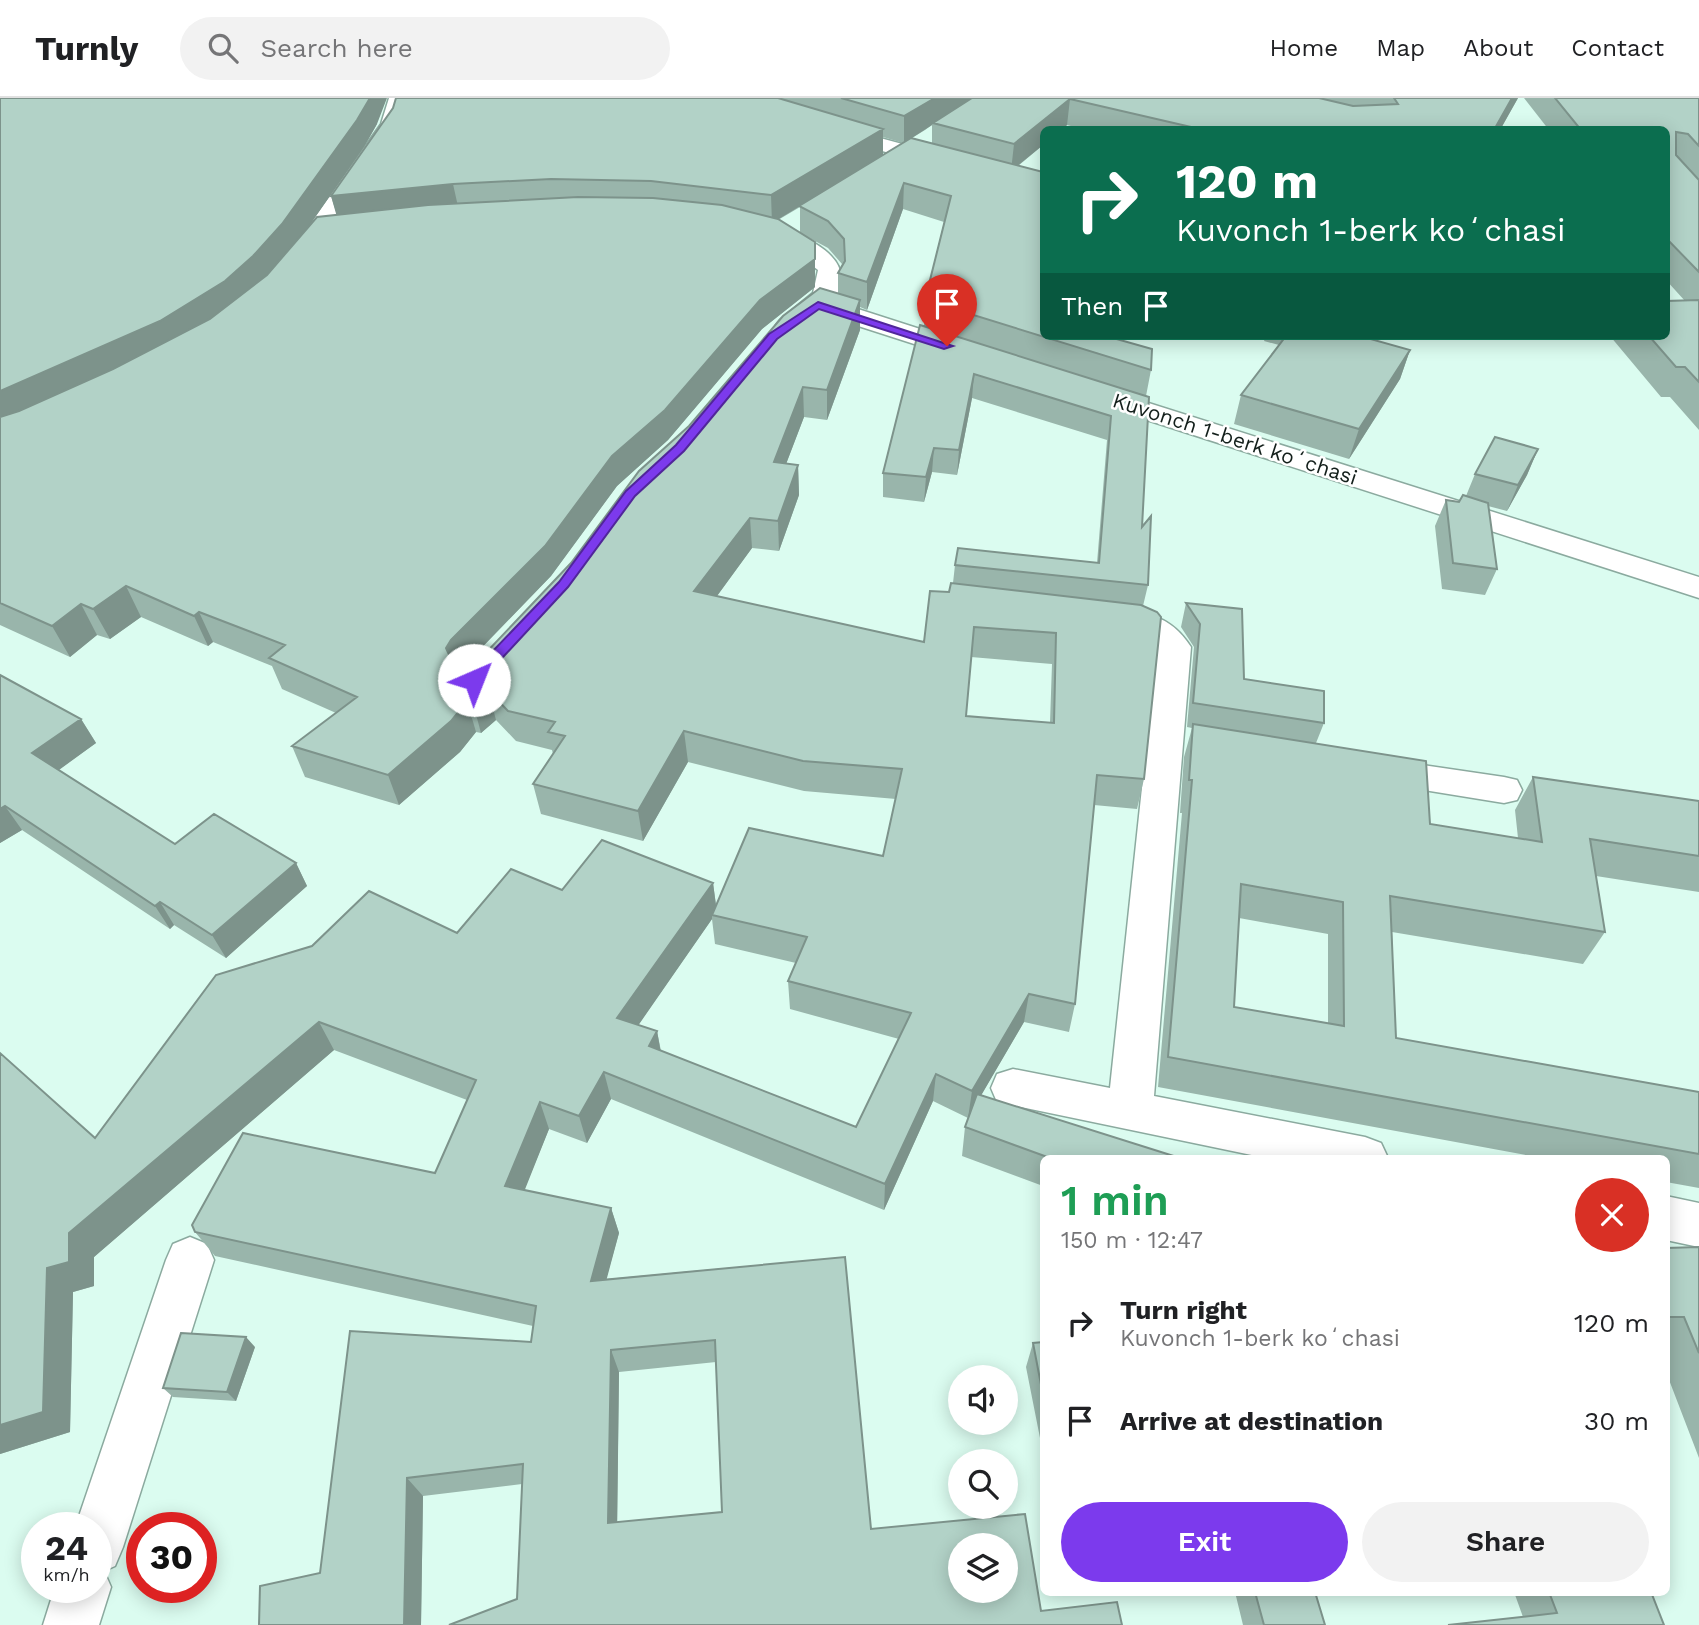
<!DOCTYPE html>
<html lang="en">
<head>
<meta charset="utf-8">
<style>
  body { margin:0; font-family:"Work Sans",sans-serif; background:#f2f2f2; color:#202124; height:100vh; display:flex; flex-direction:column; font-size:26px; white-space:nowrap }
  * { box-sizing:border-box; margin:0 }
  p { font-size:23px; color:#757577 }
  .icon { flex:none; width:38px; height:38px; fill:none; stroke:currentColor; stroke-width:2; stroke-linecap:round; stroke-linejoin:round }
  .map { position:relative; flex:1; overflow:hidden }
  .side { position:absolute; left:1040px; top:1057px; width:630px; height:441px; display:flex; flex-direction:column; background:#fff; border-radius:10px; box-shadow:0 4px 18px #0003 }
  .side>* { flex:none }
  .top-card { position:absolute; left:1040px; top:28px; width:630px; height:214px; border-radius:10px; box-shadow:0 4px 18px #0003; background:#0b6e4f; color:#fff; overflow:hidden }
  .buttons { position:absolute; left:948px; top:1267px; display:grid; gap:14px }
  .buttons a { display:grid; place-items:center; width:70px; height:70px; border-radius:50%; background:#fff; box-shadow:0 4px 18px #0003; font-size:35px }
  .speed { position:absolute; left:21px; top:1414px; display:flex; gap:14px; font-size:35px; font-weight:700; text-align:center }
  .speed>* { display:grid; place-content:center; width:91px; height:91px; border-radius:50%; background:#fff; box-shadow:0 4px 18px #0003; line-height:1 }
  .speed small { font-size:18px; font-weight:400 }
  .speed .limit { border:10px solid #d22; background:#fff; color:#111 }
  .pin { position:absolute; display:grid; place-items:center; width:60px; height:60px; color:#fff; margin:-72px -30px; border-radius:50% 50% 50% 0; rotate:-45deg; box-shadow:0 0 7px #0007 }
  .pin .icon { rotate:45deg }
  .me { position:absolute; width:77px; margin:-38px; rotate:44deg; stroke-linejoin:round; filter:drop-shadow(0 0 5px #0008) }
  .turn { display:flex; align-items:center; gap:24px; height:147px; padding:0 21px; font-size:32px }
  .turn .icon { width:91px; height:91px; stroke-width:2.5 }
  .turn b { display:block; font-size:49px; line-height:60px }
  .then { display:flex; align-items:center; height:66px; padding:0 21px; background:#0003; gap:14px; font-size:26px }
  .round { display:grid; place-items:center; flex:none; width:74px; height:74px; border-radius:37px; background:#f2f2f2 }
  .head { display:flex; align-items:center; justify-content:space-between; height:119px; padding:0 21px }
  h1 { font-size:42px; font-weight:600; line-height:52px; color:#1e9e55 }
  .action { display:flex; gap:14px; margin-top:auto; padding:14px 21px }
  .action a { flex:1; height:80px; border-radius:42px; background:#7c3aed; color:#fff; font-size:28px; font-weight:600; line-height:80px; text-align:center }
  .action a+a { background:#f2f2f2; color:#202124 }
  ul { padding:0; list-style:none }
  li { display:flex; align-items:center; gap:21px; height:98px; padding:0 21px }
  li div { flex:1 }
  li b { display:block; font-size:26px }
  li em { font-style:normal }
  header { display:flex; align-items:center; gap:42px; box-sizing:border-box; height:98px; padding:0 35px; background:#fff; border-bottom:2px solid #e0e0e0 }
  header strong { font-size:33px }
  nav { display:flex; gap:38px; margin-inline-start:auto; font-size:24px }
  .search { width:490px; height:63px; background:#f2f2f2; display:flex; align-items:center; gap:18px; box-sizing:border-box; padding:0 24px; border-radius:38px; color:#757577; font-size:26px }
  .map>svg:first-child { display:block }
</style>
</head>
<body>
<header>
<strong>Turnly</strong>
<div class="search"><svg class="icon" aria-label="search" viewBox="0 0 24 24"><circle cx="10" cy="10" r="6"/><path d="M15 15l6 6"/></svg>Search here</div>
<nav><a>Home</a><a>Map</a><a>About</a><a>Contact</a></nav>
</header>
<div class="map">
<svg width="1699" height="1527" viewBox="0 0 1699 1527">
  <rect width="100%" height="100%" fill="#dbfcf0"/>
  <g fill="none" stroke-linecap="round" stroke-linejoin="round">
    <g stroke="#8baa9f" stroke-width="3">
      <path id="minor" d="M389,0H409L402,26L307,165H289L286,160L381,26Z
        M832,27L1043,84V98L825,37L821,33Z
        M768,127C803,136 863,160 833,203L976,249L980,255L976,261L967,263L821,216L798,232H780L776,227L780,222L813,195L818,172L788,149L760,139L756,134L760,129Z
        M1098,289L1699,479V500L1088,303L1084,297L1088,291Z
        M1108,511C1145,515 1169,515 1191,549L1154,998L1365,1039L1381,1045L1388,1060H1266L997,1004L991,990L997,976L1013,971L1110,990L1157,549L1140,536L1096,530L1092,522L1096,514Z
        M1375,660L1504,679L1517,682L1522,692L1517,702L1504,705L1362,682L1357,673L1362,664Z
        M1666,1098L1699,1105V1149L1666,1142Z
        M190,1139L207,1146L214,1162L123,1449L115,1468L104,1473L111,1489L99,1527H43L55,1489H96V1430H75L166,1162L173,1146Z"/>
    </g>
    <use href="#minor" fill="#fff" fill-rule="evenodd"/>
  </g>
  <path fill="#99b5ab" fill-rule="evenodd" d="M0,0L377,26L364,49L307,130L337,117L331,98L393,10L396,0H1518L1500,32H1086L1067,27L1018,68L1043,238L1151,272L1146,298L1142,429L1148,487L1143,508L1144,681L1137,711L1094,707L1075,906L1069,934L1024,924L981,997L1180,1060H1043V1100L1040,1099L1043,1088L962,1058L965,1029L968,1020L933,1003L884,1112L611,1001L587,1045L549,1031L524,1092L611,1110L619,1135L606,1181L845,1159L871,1431L1041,1513L1122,1527L517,1501L522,1386L423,1398L421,1527H259L320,1475L531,1244L533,1228L215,1158L195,1134L435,1075L467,1002L334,952L94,1159V1188L73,1194L70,1334L0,1356V955L95,1040L457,835L562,792L713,785L716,807L883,758L896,701L804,693L688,664L643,743L541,716L533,686L553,656L552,652L516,643L496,622L481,635L476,634L460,654L399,707L305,679L292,648L336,615L282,591L272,568L213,544L208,548L141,519L110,541L97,537L70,559L0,527ZM932,27V45L912,40L925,32ZM883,39L903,45L883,57ZM800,109V135L828,150L842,166L838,175V196L480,561L467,565L551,478L617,388L668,342L762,231L815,189L778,122ZM903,111L944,124L925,202L924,228L883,375V399L924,404L932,374L957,377L972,300L1107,342L1097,465L955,467L953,485L924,544L717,498L752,450L779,453L799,397L798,367L786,366L804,319L827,322L860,232V209L867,212ZM971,559L1052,566L1050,625L966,618ZM712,821L715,846L796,865L788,883L790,911L899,941L856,1029L661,953L657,933L638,927ZM716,1264L722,1414L617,1424L619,1274Z
    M1524,0H1699V332L1670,299H1661L1610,238H1666L1685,203L1666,182V32H1549Z
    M1266,238H1360L1410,252L1400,281L1349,361L1234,326L1241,297L1279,247L1264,243Z
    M1538,351L1527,377L1507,413L1488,408L1497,471L1485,497L1442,491L1435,428L1446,402L1459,404L1466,398L1475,376Z
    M1186,505L1244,581L1324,625L1316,645L1430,726L1518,740L1515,712L1533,679L1699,703V794L1596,778L1605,834L1583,866L1392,834L1396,940L1699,994V1090L1666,1084V1060H1542L1158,989L1182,715H1180L1184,659L1192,630L1187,629L1194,549L1181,529ZM1239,820L1328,836V926L1234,909Z
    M0,577L81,621L96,645L58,672L175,746L296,765L307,788L226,860L174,827L170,831L22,732L0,745Z
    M1699,1149V1360L1666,1274V1150Z
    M1043,1244V1340H1040L1026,1269L1033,1245Z
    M255,1249L236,1303L173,1299L163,1290Z
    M1235,1494H1315L1325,1527H1243Z
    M1514,1494H1651L1664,1527L1523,1519Z"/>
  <path fill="#7d938b" d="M370,0H387L377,26L364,49L291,154L235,212L0,330V293Z
    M935,0H976L933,25L932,27L904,45V18Z
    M1512,0H1518L1500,32H1494Z
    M1070,1L1067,27L1062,32H1043V47L1011,73L1014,46Z
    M883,31V58L772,125L771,97Z
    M904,85L903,111L867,212V184Z
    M453,86L459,113L339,126L331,98Z
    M815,144V189L762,231L668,342L617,388L551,478L460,572L455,581L446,550L451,542L612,358Z
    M860,202V232L827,322V292Z
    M1410,252L1400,281L1349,361L1359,331Z
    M974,276L972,300L957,377L959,352Z
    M803,289L804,319L775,395L774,364Z
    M934,350L932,374L924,404L926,379Z
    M1538,351L1527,377L1507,413L1518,387Z
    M798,367L799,397L779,453L778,423Z
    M750,420L752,450L698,524L694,493Z
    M126,488L141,519L110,541L93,511Z
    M81,506L97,537L70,559L52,528Z
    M199,514L213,544L208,548L194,518Z
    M488,592L496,622L481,635L473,605Z
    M467,603L476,634L460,654L399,707L388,677Z
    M81,621L96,645L48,680L32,655Z
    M684,633L688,664L643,743L638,713Z
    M5,708L22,732L0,745V711Z
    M296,765L307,788L226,860L212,837Z
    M713,785L717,815L712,817V821L624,948L617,920Z
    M160,804L174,827L170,831L155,808Z
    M1029,896L1024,924L968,1020L972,993Z
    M319,924L334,952L94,1159V1188L73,1194L70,1334L0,1356V1327L47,1170L69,1135Z
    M657,933L662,961L649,948Z
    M604,974L611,1001L587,1045L579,1018Z
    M936,976L933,1003L884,1112L885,1086Z
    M540,1004L549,1031L516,1114L505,1088Z
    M611,1110L619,1135L600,1206L591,1183Z
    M246,1239L255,1249L236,1303L227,1294Z
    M611,1252L619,1274L617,1442L608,1425Z
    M407,1380L423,1398L421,1527H404Z"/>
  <path fill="#b2d2c7" stroke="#7d938b" stroke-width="2" fill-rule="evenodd" d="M0,0H370L357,22L282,126L253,158L225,183L160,223L0,293Z
    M396,0H778L883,31L771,97L651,83L551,81L453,86L331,98L393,10Z
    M841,0H935L904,18Z
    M972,0H1319L1353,8L1398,6L1394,0H1512L1494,32H1204L1070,1L1014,46L933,25Z
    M1555,0H1699V48L1688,36L1676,34V57L1699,82V174L1666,140V32H1581Z
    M911,40L1043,74V238H1106L1152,251L1151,272L925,202L951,98L904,85L867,184L838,175L845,163L844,141L828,123L799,108Z
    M578,99L653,100L722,107L778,121L815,144V161L760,202L665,312L612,358L545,448L451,542L446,550L451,561L464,566L480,561L571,465L639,373L689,328L783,218L820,190L860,202L827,292L803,289L774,364L798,367L778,423L750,420L694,493L924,544L930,493L949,494L951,485L1141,507L1157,514L1161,519L1144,681L1097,677L1075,906L1029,896L972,993L936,976L885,1086L604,974L579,1018L540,1004L505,1088L611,1110L591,1183L845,1159L871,1431L1025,1416L1041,1513L1117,1504L1122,1527H449L517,1501L523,1366L407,1380L404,1527H259L260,1488L320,1475L350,1233L531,1244L536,1208L195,1134L192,1127L243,1035L435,1075L476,982L319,924L69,1135V1164L47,1170L43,1314L0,1327V955L95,1040L216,877L312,848L369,793L457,835L511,771L562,792L602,742L713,785L617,920L657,933L649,948L856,1029L911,915L788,883L807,839L712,817L749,730L883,758L902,671L803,663L684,633L638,713L533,686L565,638L548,634L555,624L508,613L488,592L473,605L467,603L451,623L388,677L292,648L357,599L269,560L285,547L199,514L194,518L126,488L93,511L81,506L52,528L0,505V319L19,313L113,271L210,221L267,177L317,119L428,107ZM974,529L1056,535L1054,625L966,618ZM715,1242L722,1414L608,1425L611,1252ZM961,1447H1006V1493H961Z
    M1699,202V284L1685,269H1676L1649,238H1666V203Z
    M920,227L1149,299L1142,429L1151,418L1148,487L955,467L958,450L1099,465L1111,318L974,276L959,352L934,350L926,379L883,375Z
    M1286,238H1360L1410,252L1359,331L1241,297Z
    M1495,339L1538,351L1518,387L1475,376Z
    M1463,397L1488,405L1497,471L1453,465L1446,402L1459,404Z
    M1186,505L1242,511L1244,581L1324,593V625L1193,605L1200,526Z
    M0,577L81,621L32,655L175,746L214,716L296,765L212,837L160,804L155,808L5,708L0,711Z
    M1193,626L1426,663L1430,726L1542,744L1533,679L1699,703V758L1590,741L1605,834L1390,798L1396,940L1699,994V1056L1168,959L1192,682H1189ZM1241,786L1343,804L1344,928L1234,909Z
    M977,996L1180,1060H1050L965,1029Z
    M1699,1149V1255L1684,1219H1666V1150Z
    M181,1235L246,1239L227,1294L163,1290Z
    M1043,1244V1297L1033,1245Z
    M1255,1494H1315L1325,1527H1264Z
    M1549,1494H1651L1664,1527H1448L1557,1515Z"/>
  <path fill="#7c3aed" stroke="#51269a" stroke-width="2" d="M818,204L953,248L944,251L819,211L777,241L684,353L635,398L568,489L479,585H469V578L559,484L626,393L676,347L769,236Z"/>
  <g text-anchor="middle" stroke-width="5" stroke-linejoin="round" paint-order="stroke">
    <g font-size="21" fill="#131f1b" stroke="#fff">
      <text transform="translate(1235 341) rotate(18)" y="7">Kuvonch 1-berk koʻchasi</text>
    </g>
  </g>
</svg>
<div class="buttons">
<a><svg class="icon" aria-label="sound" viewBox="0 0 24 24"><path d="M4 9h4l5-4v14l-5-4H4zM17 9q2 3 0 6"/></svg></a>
<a><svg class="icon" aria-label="search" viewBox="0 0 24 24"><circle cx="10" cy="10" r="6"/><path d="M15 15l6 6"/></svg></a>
<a><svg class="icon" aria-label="layers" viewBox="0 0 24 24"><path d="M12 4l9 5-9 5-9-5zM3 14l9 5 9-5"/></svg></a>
</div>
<div class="speed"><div>24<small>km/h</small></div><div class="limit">30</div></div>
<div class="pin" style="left:947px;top:248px;background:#d93025"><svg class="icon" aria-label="arrive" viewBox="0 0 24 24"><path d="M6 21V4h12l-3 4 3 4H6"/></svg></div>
<svg class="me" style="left:474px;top:582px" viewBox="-20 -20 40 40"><circle r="19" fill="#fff"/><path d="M0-13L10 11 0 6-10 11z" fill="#7c3aed"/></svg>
<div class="top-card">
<div class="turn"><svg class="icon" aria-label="right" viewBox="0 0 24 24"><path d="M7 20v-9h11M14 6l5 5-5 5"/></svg><div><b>120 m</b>Kuvonch 1-berk koʻchasi</div></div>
<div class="then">Then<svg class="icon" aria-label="arrive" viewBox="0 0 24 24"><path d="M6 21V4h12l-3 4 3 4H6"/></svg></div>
</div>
<section class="side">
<div class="head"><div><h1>1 min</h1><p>150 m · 12:47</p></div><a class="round" style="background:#d93025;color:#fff"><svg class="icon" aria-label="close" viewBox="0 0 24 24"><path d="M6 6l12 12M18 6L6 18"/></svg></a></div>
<ul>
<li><svg class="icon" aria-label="right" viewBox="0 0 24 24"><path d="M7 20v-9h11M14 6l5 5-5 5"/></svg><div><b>Turn right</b><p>Kuvonch 1-berk koʻchasi</p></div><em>120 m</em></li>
<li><svg class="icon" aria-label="arrive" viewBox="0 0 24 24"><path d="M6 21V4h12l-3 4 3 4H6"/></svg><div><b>Arrive at destination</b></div><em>30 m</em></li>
</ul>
<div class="action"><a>Exit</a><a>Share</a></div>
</section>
</div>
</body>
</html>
